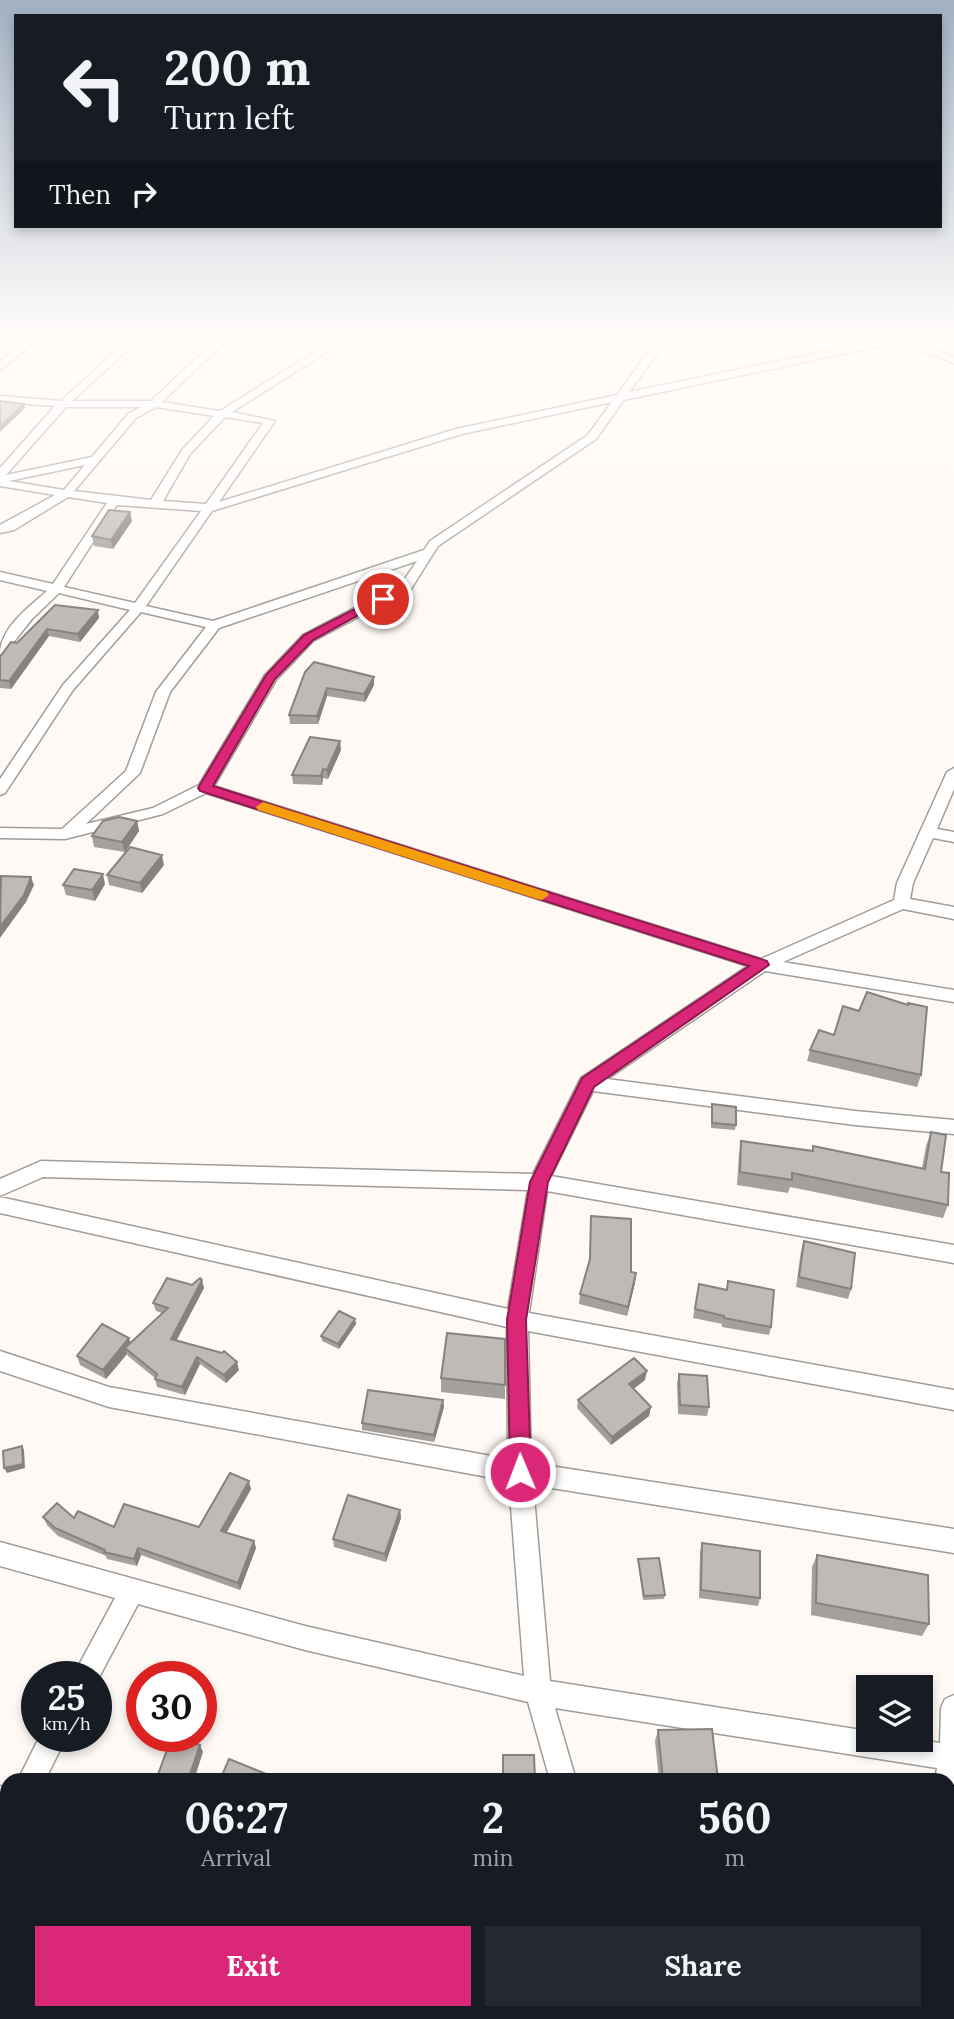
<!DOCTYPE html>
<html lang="en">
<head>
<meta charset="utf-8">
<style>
  body { margin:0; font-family:Lora,serif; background:#242831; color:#f1f3f6; height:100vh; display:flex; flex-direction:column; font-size:26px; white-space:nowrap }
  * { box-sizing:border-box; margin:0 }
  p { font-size:23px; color:#9ea1a6 }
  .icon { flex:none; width:38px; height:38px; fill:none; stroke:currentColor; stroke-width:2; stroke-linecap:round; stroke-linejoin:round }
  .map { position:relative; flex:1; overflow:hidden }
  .panel { position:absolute; left:0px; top:1773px; width:956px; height:247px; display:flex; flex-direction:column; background:#171b24; border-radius:21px 21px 0 0; box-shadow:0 4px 10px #0003 }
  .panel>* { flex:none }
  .guide { position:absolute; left:14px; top:14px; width:928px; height:214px; border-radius:0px; box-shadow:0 4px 10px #0003; background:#171b24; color:#f1f3f6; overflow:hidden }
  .tools { position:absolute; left:856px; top:1675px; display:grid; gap:14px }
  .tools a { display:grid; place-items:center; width:77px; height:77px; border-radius:0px; background:#171b24; box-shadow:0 4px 10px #0003; font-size:35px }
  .speed { position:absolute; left:21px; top:1661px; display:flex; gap:14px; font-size:35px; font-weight:700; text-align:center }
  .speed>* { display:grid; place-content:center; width:91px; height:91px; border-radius:50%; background:#171b24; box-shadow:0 4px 10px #0003; line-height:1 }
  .speed small { font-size:18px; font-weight:400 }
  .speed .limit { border:10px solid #d22; background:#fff; color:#111 }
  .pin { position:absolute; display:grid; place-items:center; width:60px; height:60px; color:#fff; margin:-30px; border:4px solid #fff; border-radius:50%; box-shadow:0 2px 7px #0007 }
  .me { position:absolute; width:77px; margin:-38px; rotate:359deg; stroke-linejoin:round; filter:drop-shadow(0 0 5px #0008) }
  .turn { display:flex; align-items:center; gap:24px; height:147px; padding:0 35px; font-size:32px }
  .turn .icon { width:91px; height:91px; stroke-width:2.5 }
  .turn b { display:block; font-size:49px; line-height:60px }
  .then { display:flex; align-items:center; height:66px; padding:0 35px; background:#0003; gap:14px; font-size:26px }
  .eta { display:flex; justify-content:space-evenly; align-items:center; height:119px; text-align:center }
  .eta b { font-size:42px; font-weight:800; line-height:49px }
  .primary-button { display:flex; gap:14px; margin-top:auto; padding:14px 35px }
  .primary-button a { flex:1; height:80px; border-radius:0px; background:#db2777; color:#fff; font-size:28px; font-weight:800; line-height:80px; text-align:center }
  .primary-button a+a { background:#242831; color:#f1f3f6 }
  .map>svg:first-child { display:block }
</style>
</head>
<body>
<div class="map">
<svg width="954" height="2019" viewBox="0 0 954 2019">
  <rect width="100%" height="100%" fill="#fff9f5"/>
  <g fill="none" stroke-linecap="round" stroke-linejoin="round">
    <g stroke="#a19c98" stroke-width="3">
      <path id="street" d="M32,335H43L0,370V362Z
        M133,335H144L72,401H151L221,335H232L162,402L220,411L342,335H354L232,412L275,421L219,502L456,429L617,395L661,335H671L629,392L905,335H924L910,340L954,357V363L899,342L624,400L596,439L438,546L411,589L313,641L276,680L214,786L761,959L894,900L897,883L947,772L954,768V789L937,829L954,832V842L933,838L913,883L910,899L954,907V919L903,909L783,962L954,990V1002L765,971L607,1079L855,1111L954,1120V1134L855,1125L593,1091L551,1176L954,1245V1263L547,1191L529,1313L954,1390V1410L528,1331L531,1463L954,1529V1553L533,1485L550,1681L868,1731V1740H920L940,1743L941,1708L945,1699L954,1695V1791L948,1793V1780H935L937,1768L555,1708L576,1780H550L528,1702L305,1650L138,1604L96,1683V1676H73L115,1598L0,1566V1542L305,1626L524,1676L509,1481L109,1407L0,1371V1351L109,1387L508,1459L507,1327L0,1213V1197L508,1309L528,1190L43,1177L0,1196V1179L41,1161L533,1174L581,1078L748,966L206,793L163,814L65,839L0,838V828L62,829L126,771L156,692L206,627L141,612L73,690L5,793L0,795V779L63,685L130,610L59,593L32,619L5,653L0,654C0,628 29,607 47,591L0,580V572L53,584L107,503L68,497L14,530L0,533V525L55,495L0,486V468L55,406L0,402V396L61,401ZM612,402L588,435L430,541L424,550L213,621L146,606L212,511L462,434ZM66,407H141L128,414L92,457L6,475ZM156,407L214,416L182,450L151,500L74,491L136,418ZM225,417L263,423L206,504L163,501L190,454ZM85,465L64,490L9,481ZM117,505L201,511L135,603L64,587ZM417,561L402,583L303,635L265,675L199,785L153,808L86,824L140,773L170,692L219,628Z
        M40,1736H67L45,1780H18Z
        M0,1786L7,1788V1814L0,1812Z
        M7,1863V1917L0,1920V1866Z
        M948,1995H954V2019H937L934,2012H948Z
        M334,2012H364L363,2019H333Z
        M886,2012H916V2019H886Z"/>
    </g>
    <use href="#street" fill="#fff" fill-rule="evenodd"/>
  </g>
  <path fill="#a4a09d" d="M132,521L113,549L94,546L92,536Z
    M55,605L99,618L80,642L49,636L11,689L0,688V657L17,643Z
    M305,672L374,677V685L365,702L327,696L318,724H290L289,715Z
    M341,750L328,779L323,778L322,785L293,784L292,775Z
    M137,821L139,831L125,852L94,847L92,836Z
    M164,865L142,893L109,885L107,875Z
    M105,884L95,901L66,895L63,885Z
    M810,1050L921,1075L917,1087L807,1061Z
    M712,1104L736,1125L735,1130L711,1128Z
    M931,1132L948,1205L943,1218L790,1187L788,1193L737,1185L739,1154L741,1141L812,1150L813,1146L922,1168L926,1146Z
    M591,1216L631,1272L635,1283L627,1316L579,1304L580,1294L589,1262Z
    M804,1241L851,1289L848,1299L796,1287L801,1251Z
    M728,1281L771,1327L769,1335L722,1327V1324L693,1318L699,1284L726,1290Z
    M204,1288L176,1341L239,1370L226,1383L200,1364L185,1395L157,1387L155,1379V1378L128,1356L127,1354L106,1379L80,1365L77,1356L131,1343L162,1313L156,1311L153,1303Z
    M355,1319L356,1324L339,1349L322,1341L321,1336Z
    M679,1374L709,1407L707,1416L678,1414L677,1383Z
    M441,1378L505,1385V1399L441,1392Z
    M645,1380L633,1389L651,1407L649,1416L611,1445L577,1408L578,1400Z
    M443,1400L444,1407L434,1442L362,1430V1423Z
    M251,1489L226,1533L254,1541L256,1548L240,1590L141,1555L137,1566L107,1559L106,1556L58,1536L47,1525L43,1517L74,1518L114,1527H199Z
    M400,1510L401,1518L386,1562L334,1547L333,1539Z
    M702,1543L760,1598L758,1606L699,1598L700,1552Z
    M817,1555L929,1624L922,1636L811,1615L812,1567Z
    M638,1559L665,1595L664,1599L643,1600L638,1563Z
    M658,1730L718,1780H659L655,1741Z"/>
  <path fill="#86827f" d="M24,404L25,408L0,432V427Z
    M130,512L132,521L113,549L111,540Z
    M98,610L99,618L80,642L78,634Z
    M47,629L49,636L11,689L9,681Z
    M374,677V685L365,702L364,694Z
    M327,688V696L318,724L317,716Z
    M340,741L341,750L328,779L327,770Z
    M323,769V778L322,785L321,776Z
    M137,821L139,831L125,852L122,842Z
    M162,855L164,865L142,893L140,883Z
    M103,874L105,884L95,901L92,890Z
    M31,877L34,885L26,902L0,938V927Z
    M636,1273L635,1283L627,1316L628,1307Z
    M202,1280L204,1288L173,1347L171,1339Z
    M355,1319L356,1324L339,1349L338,1344Z
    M129,1338L132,1347L125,1348L127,1354L106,1379L103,1370Z
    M197,1357L200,1364L185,1395L182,1387Z
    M237,1362L239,1370L226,1383L224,1375Z
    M647,1371L645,1380L628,1393L629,1384Z
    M443,1400L444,1407L434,1442V1435Z
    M651,1407L649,1416L611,1445L612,1437Z
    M22,1446L24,1450L25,1468L7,1473L4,1468Z
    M249,1481L251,1489L223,1539L221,1531Z
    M400,1510L401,1518L386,1562L385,1554Z
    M254,1541L256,1548L240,1590L238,1583Z
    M138,1548L141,1555L137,1566L134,1559Z
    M200,1745L203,1752L194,1780H188Z
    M186,2012H188L190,2015L189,2019H183Z"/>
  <path fill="#bfbab6" stroke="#86827f" stroke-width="2" d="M0,401L24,404L0,427Z
    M109,510L130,512L111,540L92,536Z
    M55,605L98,610L78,634L47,629L9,681L0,680V657L11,642L17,643Z
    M314,662L374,677L364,694L327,688L317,716L289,715L305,672Z
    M310,737L340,741L327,770L323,769L321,776L292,775Z
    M119,817L137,821L122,842L92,836L103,821Z
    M130,847L162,855L140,883L107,875Z
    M74,869L103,874L92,890L63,885Z
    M1,876L31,877L24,895L0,927Z
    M867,992L908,1005V1003L927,1007L921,1075L810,1050L819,1030L834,1035L843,1006L859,1011Z
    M712,1104L736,1107V1125L712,1123Z
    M931,1132L946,1135L941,1172L949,1173L948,1205L792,1173V1180L740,1172L741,1141L813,1151V1146L925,1169Z
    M591,1216L631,1219V1272L636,1273L628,1307L580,1294L590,1259Z
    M804,1241L855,1253L851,1289L799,1277Z
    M167,1278L192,1285L200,1278L202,1280L171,1339L222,1353L224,1351L237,1362L224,1375L197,1357L182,1387L155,1379L157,1374L125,1348L168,1308L153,1303Z
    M728,1281L774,1290L771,1327L724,1318V1316L695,1309L699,1284L727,1290Z
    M339,1311L355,1319L338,1344L321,1336Z
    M102,1324L129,1338L103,1370L77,1356Z
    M447,1333L505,1339V1385L441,1378Z
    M634,1358L647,1371L629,1384L651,1407L612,1437L578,1400Z
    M679,1374L707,1376L709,1407L680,1405Z
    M368,1390L443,1400L434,1435L362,1423Z
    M22,1446L23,1464L4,1468L3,1451Z
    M230,1473L249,1481L221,1531L254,1541L238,1583L138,1548L134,1559L104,1552L105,1550L55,1528L43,1517L57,1503L74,1518L78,1511L114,1527L124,1504L199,1527Z
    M348,1495L400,1510L385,1554L333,1539Z
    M702,1543L760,1551V1598L701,1590Z
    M817,1555L928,1575L929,1624L816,1603Z
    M659,1558L665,1595L644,1596L638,1559Z
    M712,1729L718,1780H663L658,1730Z
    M172,1736L200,1745L188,1780H156Z
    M503,1755H534L535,1780H503Z
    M229,1759L281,1780H220Z
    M148,2012H186L183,2019H145Z"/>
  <linearGradient id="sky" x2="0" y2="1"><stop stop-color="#a1b0c2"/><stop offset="0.54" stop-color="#fffcfa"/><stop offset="1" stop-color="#fffcfa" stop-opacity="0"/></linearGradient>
  <rect width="954" height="618" fill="url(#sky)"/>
  <path fill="#db2777" stroke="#8e194d" stroke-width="2" d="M378,597L388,599L313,640L275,679L213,786L767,961L769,965L594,1087L548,1182L526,1320L531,1472L528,1479L520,1481L513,1479L510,1472L507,1320L530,1182L582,1078L749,966L200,791L198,788L266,675L304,635Z"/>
  <path fill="#f59e0b" d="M263,802L547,892L549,895L542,900L537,899L258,810L256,807Z"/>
</svg>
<div class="tools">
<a><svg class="icon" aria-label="layers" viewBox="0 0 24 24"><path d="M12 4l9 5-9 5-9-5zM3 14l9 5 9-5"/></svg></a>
</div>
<div class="speed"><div>25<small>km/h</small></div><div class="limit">30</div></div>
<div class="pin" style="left:383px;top:599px;background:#d93025"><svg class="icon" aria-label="arrive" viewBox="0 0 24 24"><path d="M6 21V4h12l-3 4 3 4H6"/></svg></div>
<svg class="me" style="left:520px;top:1472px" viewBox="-20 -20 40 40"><circle r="17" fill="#db2777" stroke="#fff" stroke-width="3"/><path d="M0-11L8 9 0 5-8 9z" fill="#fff"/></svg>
<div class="guide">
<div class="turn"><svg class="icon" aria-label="left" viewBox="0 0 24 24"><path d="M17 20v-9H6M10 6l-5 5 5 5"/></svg><div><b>200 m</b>Turn left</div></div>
<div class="then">Then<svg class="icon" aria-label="right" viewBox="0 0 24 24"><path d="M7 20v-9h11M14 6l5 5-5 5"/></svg></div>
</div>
<section class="panel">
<div class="eta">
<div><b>06:27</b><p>Arrival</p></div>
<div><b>2</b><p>min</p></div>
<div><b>560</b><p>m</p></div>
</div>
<div class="primary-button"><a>Exit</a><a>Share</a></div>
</section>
</div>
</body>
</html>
